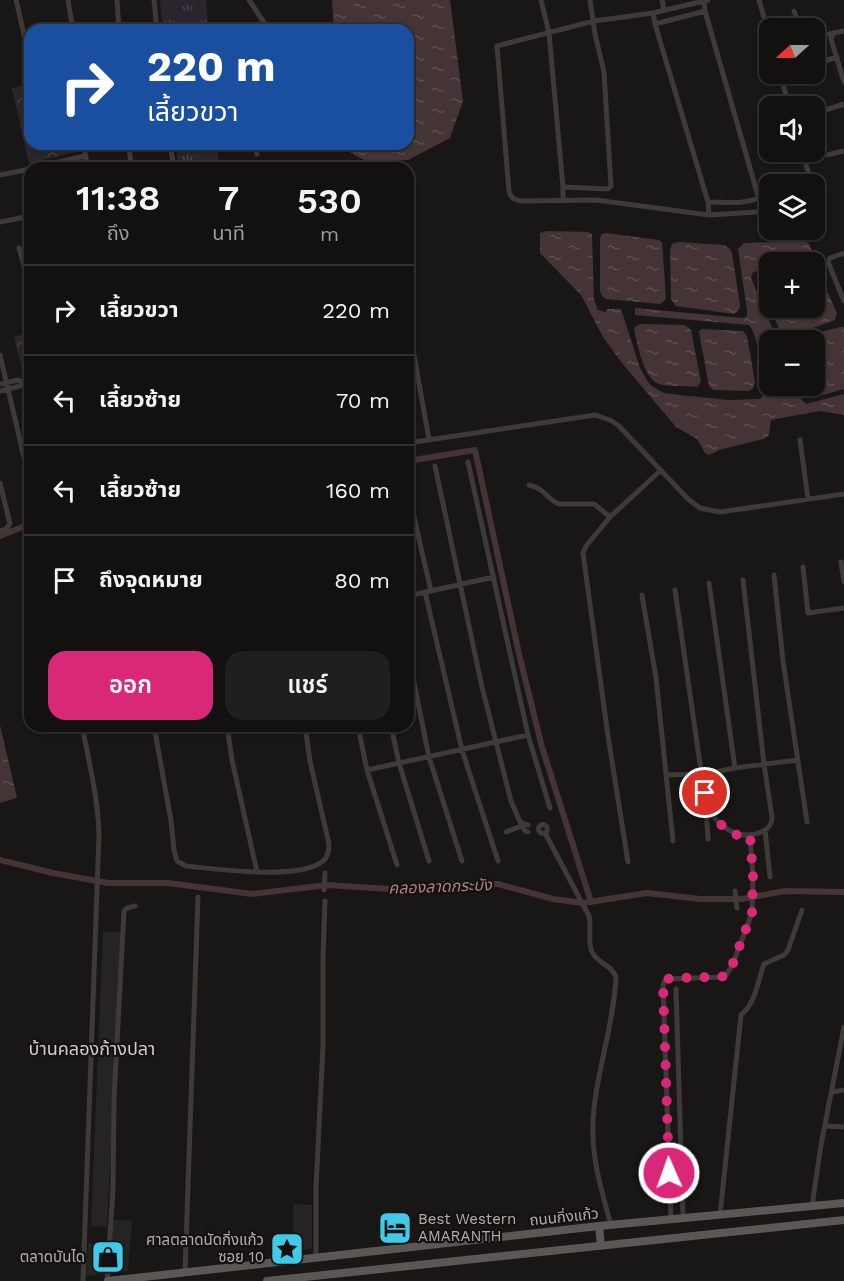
<!DOCTYPE html>
<html lang="th">
<head>
<meta charset="utf-8">
<style>
  body { margin:0; font-family:"Work Sans","Noto Sans Thai",sans-serif; background:#1f1f1e; color:#f1f3f6; height:100vh; display:flex; flex-direction:column; font-size:22px; white-space:nowrap }
  * { box-sizing:border-box; margin:0 }
  p { font-size:20px; color:#9c9d9f }
  .icon { flex:none; width:33px; height:33px; fill:none; stroke:currentColor; stroke-width:2; stroke-linecap:round; stroke-linejoin:round }
  .map { position:relative; flex:1; overflow:hidden }
  .sheet { position:absolute; left:24px; top:162px; width:390px; height:570px; display:flex; flex-direction:column; background:#121110; border-radius:18px; box-shadow:0 2px 4px #0004,0 0 0 2px #313130 }
  .sheet>* { flex:none }
  .top-card { position:absolute; left:24px; top:24px; width:390px; height:126px; border-radius:18px; box-shadow:0 2px 4px #0004,0 0 0 2px #313130; background:#1a4fa0; color:#fff; overflow:hidden }
  .needle { width:39px; rotate:249deg }
  .controls { position:absolute; left:759px; top:18px; display:grid; gap:12px }
  .controls a { display:grid; place-items:center; width:66px; height:66px; border-radius:12px; background:#121110; box-shadow:0 2px 4px #0004,0 0 0 2px #313130; font-size:30px }
  .pin { position:absolute; display:grid; place-items:center; width:51px; height:51px; color:#fff; margin:-26px; border:3px solid #fff; border-radius:50%; box-shadow:0 2px 6px #0007 }
  .me { position:absolute; width:66px; margin:-33px; rotate:358deg; stroke-linejoin:round; filter:drop-shadow(0 0 4px #0008) }
  .turn { display:flex; align-items:center; gap:21px; height:126px; padding:0 24px; font-size:27px }
  .turn .icon { width:78px; height:78px; stroke-width:2.5 }
  .turn b { display:block; font-size:42px; line-height:51px }
  .eta { display:flex; justify-content:space-evenly; align-items:center; height:102px; text-align:center }
  .eta b { font-size:36px; font-weight:600; line-height:42px }
  .cta { display:flex; gap:12px; margin-top:auto; padding:12px 24px }
  .cta a { flex:1; height:69px; border-radius:18px; background:#db2777; color:#fff; font-size:24px; font-weight:600; line-height:69px; text-align:center }
  .cta a+a { background:#1f1f1e; color:#f1f3f6 }
  ul { padding:0; list-style:none }
  li { display:flex; align-items:center; gap:18px; height:90px; padding:0 24px; border-top:2px solid #313130 }
  li div { flex:1 }
  li b { display:block; font-size:22px }
  li em { font-style:normal }
  .map>svg:first-child { display:block }
</style>
</head>
<body>
<div class="map">
<svg width="844" height="1281" viewBox="0 0 844 1281">
  <defs>
    <pattern id="grass-tufts" width="24" height="20" patternUnits="userSpaceOnUse" patternTransform="scale(1.5)"><rect width="24" height="20" fill="#2a252d"/><path d="M3 7l-1-3M5 7V3M7 7l1-3M15 17l-1-3M17 17v-4M19 17l1-3" fill="none" stroke="#474249"/></pattern>
    <pattern id="park-crowns" width="20" height="18" patternUnits="userSpaceOnUse" patternTransform="scale(1.5)"><rect width="20" height="18" fill="#2a252d"/><path d="M2 6a3 3 0 1 1 6 0M12 15a3 3 0 1 1 6 0" fill="none" stroke="#474249"/></pattern>
    <pattern id="water-ripples" width="26" height="14" patternUnits="userSpaceOnUse" patternTransform="scale(1.5)"><rect width="26" height="14" fill="#453435"/><path d="M2 4q2-2 4 0t4 0M15 11q2-2 4 0t4 0" fill="none" stroke="#5e4f4f"/></pattern>
  </defs>
  <rect width="100%" height="100%" fill="#181716"/>
  <path fill="#252423" d="M103,932H122L107,1227L91,1226Z
    M293,1204L312,1205V1249L293,1251Z
    M109,1219L132,1221L128,1271L86,1276L88,1243H107Z"/>
  <path fill="url(#grass-tufts)" d="M160,0H206L208,30H163Z
    M176,144H217L219,168H178Z"/>
  <path fill="url(#park-crowns)" d="M30,84V144H80V151L29,163L12,88Z
    M30,332V375L24,377L14,337Z"/>
  <path fill="url(#water-ripples)" d="M332,0H450L463,101L450,138L408,160L368,162L340,147V144H408V30H334Z
    M547,231L588,232L592,234L594,300L598,310L606,312L607,309H621L640,368L650,385L664,393L688,396L729,400L760,399L764,395C763,380 759,335 749,325L635,315V308L743,318L747,316V310L738,249L744,243L805,241L809,244L814,256L812,260L798,262H770L769,269L753,272L751,278L777,340H770V386H796L802,400L806,404L844,394V415L820,411L771,420L769,435L764,439L722,449L709,455L705,453L697,439L676,427L622,363L603,337L581,295L540,253V233Z
    M606,233L659,240L662,242L666,298L664,301L660,304L606,299L602,296L600,291V238L602,234Z
    M678,242L724,245L729,248L732,253L740,305L739,310L734,314L676,306L671,299L670,250L672,244Z
    M815,266L816,267L837,313L835,320L790,336L782,335L770,308H814Z
    M641,324L685,325L691,330L701,382L697,387C688,386 667,387 659,384C643,378 638,345 634,330L636,326Z
    M840,327H844V389L812,398L806,397L801,386H814V340H791Z
    M702,329L743,331L747,336L755,382L753,388L749,391L713,390L709,386L699,332Z
    M0,725L17,798L0,803Z"/>
  <g fill="none" stroke-linecap="round" stroke-linejoin="round">
    <path stroke="#453435" stroke-width="6" d="M408,461L475,450L519,654L542,747L591,902
      M0,536L30,524
      M0,860L53,873L108,883H168L252,894L327,885L406,890L444,884H498L553,899L583,903L647,893L700,899H742L785,891L844,892"/>
    <path stroke="#3d3a38" stroke-width="5" d="M16,0L30,60
      M68,0L73,30
      M117,0L119,30
      M154,0L157,30
      M249,0L269,30
      M541,0L549,33L563,187V200
      M662,0L664,10
      M708,0L653,13L594,21L497,46L509,191C511,199 515,200 522,201L596,200L709,215L770,211
      M759,0L770,38
      M704,1L705,11L758,196V198C743,205 723,202 708,202
      M794,11L800,28
      M653,13L655,24L708,202L709,215
      M655,24L705,11
      M844,31L834,33L831,39L844,82
      M814,37L834,33
      M814,64L837,57
      M780,74L789,106
      M816,113L844,104
      M83,144L88,168
      M128,144L132,168
      M170,144L174,168
      M254,144L257,154
      M802,152L812,184
      M827,155L844,151
      M33,168L85,156
      M0,175L30,169
      M563,187L608,189L611,186L604,72L595,34L590,0
      M814,191V203
      M0,222L30,216
      M19,248L30,287
      M844,253L830,258L828,262L844,301
      M408,322L429,439
      M0,355L30,483
      M0,384L18,380L23,382
      M0,391L20,386L23,382L30,380
      M800,440L808,499
      M408,443L595,415L610,420L618,425L688,499L700,508L720,512L844,494
      M468,462L528,735L550,808
      M435,466L482,687L511,801L520,822
      M0,483L10,524L6,529L0,531
      M529,485C546,489 546,499 559,504H594L610,517
      M408,491L431,591
      M841,562L844,582
      M803,567L808,613L844,608
      M774,575L783,661L807,822
      M709,583L735,768
      M675,590L701,771
      M425,592L462,750L498,861
      M642,595L656,678L673,841
      M408,596L494,577
      M408,653L429,757L462,861
      M82,726C89,762 98,798 99,834L83,1281
      M154,726L171,821L174,850L177,861L186,866C217,869 298,881 323,861C328,857 329,851 329,844L310,761L305,726
      M227,726L232,760L257,872
      M358,726L367,770L397,865
      M391,726L399,763L429,861
      M367,770L528,735
      M706,774L735,768L798,760
      M666,775L699,774
      M703,778L706,809L708,839
      M706,809C721,827 739,843 763,831C770,828 772,824 772,817L764,764L743,580
      M538.5 829a4.5 4.5 0 1 1 9 0a4.5 4.5 0 1 1-9 0Z
      M528,825L520,822L525,831L528,832
      M765,830L770,877
      M506,832L524,825
      M545,833L589,916C592,927 587,941 592,952C597,963 612,965 616,977C614,1021 599,1064 594,1108C589,1150 600,1186 611,1225
      M628,862L608,736L583,553L586,546L610,517L660,471
      M324,890L325,873
      M735,891L737,908
      M676,989L683,1218
      M832,1092L844,1090
      M826,1126L844,1127
      M812,1206L821,1145L844,1027
      M720,1215L741,1015C756,1003 758,980 764,964L784,955L788,950L802,910
      M671,1220L663,985L665,980L667,979L721,977L726,975L732,966L752,913L753,877L750,836
      M316,1258V1188L323,1046V958L325,901
      M185,1273L198,897
      M107,1281L113,1189L114,1100L124,911L127,908L135,906"/>
    <path stroke="#5c5654" stroke-width="8" d="M599,1226L601,1245
      M108,1281L599,1226L844,1203
      M267,1281L844,1220"/>
  </g>
  <g fill="none" stroke-linecap="round" stroke-linejoin="round">
    <path stroke="#db2777" stroke-width="10" stroke-dasharray="0 18" d="M669,1173L663,985L664,980L671,978L721,977L726,975L732,966L752,913L753,876L750,836L737,835L731,832L720,824L706,809L705,793"/>
  </g>
  <defs>
    <g id="hotel-square" transform="scale(1.725)"><rect x="-9" y="-9" width="18" height="18" rx="4" fill="#3fcbe8" stroke="#131211"/><path d="M-6-4.5h1.5V1H6V5H4.5V3h-9V5H-6ZM-4 0a1.8 1.8 0 1 1 3.6 0ZM.5 0V-2.5h3Q6-2.5 6 0Z" fill="#111"/></g>
    <g id="sight-square" transform="scale(1.725)"><rect x="-9" y="-9" width="18" height="18" rx="4" fill="#3fcbe8" stroke="#131211"/><path d="M0-6L1.8-2.2L6-1.7L2.9 1.2L3.7 5.4L0 3.3L-3.7 5.4L-2.9 1.2L-6-1.7L-1.8-2.2Z" fill="#111"/></g>
    <g id="shop-square" transform="scale(1.725)"><rect x="-9" y="-9" width="18" height="18" rx="4" fill="#3fcbe8" stroke="#131211"/><path d="M-5-2.5h2.3a2.7 3.5 0 0 1 5.4 0H5L5.5 6h-11ZM-1.5-2.5h3a1.5 2.3 0 0 0-3 0Z" fill="#111"/></g>
  </defs>
  <g fill-rule="evenodd">
    <use href="#hotel-square" x="395" y="1228"/>
    <use href="#sight-square" x="287" y="1249"/>
    <use href="#shop-square" x="108" y="1257"/>
  </g>
  <g text-anchor="middle" stroke-width="4.5" stroke-linejoin="round" paint-order="stroke">
    <g font-size="15" fill="#b8aca9" stroke="#131211">
      <text transform="translate(564 1217) rotate(-6)" y="5">ถนนกิ่งแก้ว</text>
    </g>
    <g font-size="15" fill="#b8aca9" stroke="#131211" text-anchor="end">
      <text x="418" y="1224" text-anchor="start">Best Western<tspan x="418" dy="17">AMARANTH</tspan></text>
      <text x="264" y="1245">ศาลตลาดนัดกิ่งแก้ว<tspan x="264" dy="17">ซอย 10</tspan></text>
      <text x="85" y="1262">ตลาดบันได</text>
    </g>
    <g font-size="16" font-style="italic" fill="#b18283" stroke="#131211">
      <text transform="translate(440 886) rotate(-2)" y="6">คลองลาดกระบัง</text>
    </g>
    <g font-size="18" fill="#d4ccca" stroke="#131211">
      <text x="92" y="1055">บ้านคลองก้างปลา</text>
    </g>
  </g>
</svg>
<div class="controls">
<a><svg class="needle" viewBox="-14 -14 28 28"><path d="M0-13l5 13h-10z" fill="#e53935"/><path d="M0 13l5-13h-10z" fill="#9c9d9f"/></svg></a>
<a><svg class="icon" aria-label="sound" viewBox="0 0 24 24"><path d="M4 9h4l5-4v14l-5-4H4zM17 9q2 3 0 6"/></svg></a>
<a><svg class="icon" aria-label="layers" viewBox="0 0 24 24"><path d="M12 4l9 5-9 5-9-5zM3 14l9 5 9-5"/></svg></a>
<a>+</a>
<a>−</a>
</div>
<div class="pin" style="left:705px;top:793px;background:#d93025"><svg class="icon" aria-label="arrive" viewBox="0 0 24 24"><path d="M6 21V4h12l-3 4 3 4H6"/></svg></div>
<svg class="me" style="left:669px;top:1173px" viewBox="-20 -20 40 40"><circle r="17" fill="#db2777" stroke="#fff" stroke-width="3"/><path d="M0-11L8 9 0 5-8 9z" fill="#fff"/></svg>
<div class="top-card">
<div class="turn"><svg class="icon" aria-label="right" viewBox="0 0 24 24"><path d="M7 20v-9h11M14 6l5 5-5 5"/></svg><div><b>220 m</b>เลี้ยวขวา</div></div>
</div>
<section class="sheet">
<div class="eta">
<div><b>11:38</b><p>ถึง</p></div>
<div><b>7</b><p>นาที</p></div>
<div><b>530</b><p>m</p></div>
</div>
<ul>
<li><svg class="icon" aria-label="right" viewBox="0 0 24 24"><path d="M7 20v-9h11M14 6l5 5-5 5"/></svg><div><b>เลี้ยวขวา</b></div><em>220 m</em></li>
<li><svg class="icon" aria-label="left" viewBox="0 0 24 24"><path d="M17 20v-9H6M10 6l-5 5 5 5"/></svg><div><b>เลี้ยวซ้าย</b></div><em>70 m</em></li>
<li><svg class="icon" aria-label="left" viewBox="0 0 24 24"><path d="M17 20v-9H6M10 6l-5 5 5 5"/></svg><div><b>เลี้ยวซ้าย</b></div><em>160 m</em></li>
<li><svg class="icon" aria-label="arrive" viewBox="0 0 24 24"><path d="M6 21V4h12l-3 4 3 4H6"/></svg><div><b>ถึงจุดหมาย</b></div><em>80 m</em></li>
</ul>
<div class="cta"><a>ออก</a><a>แชร์</a></div>
</section>
</div>
</body>
</html>
